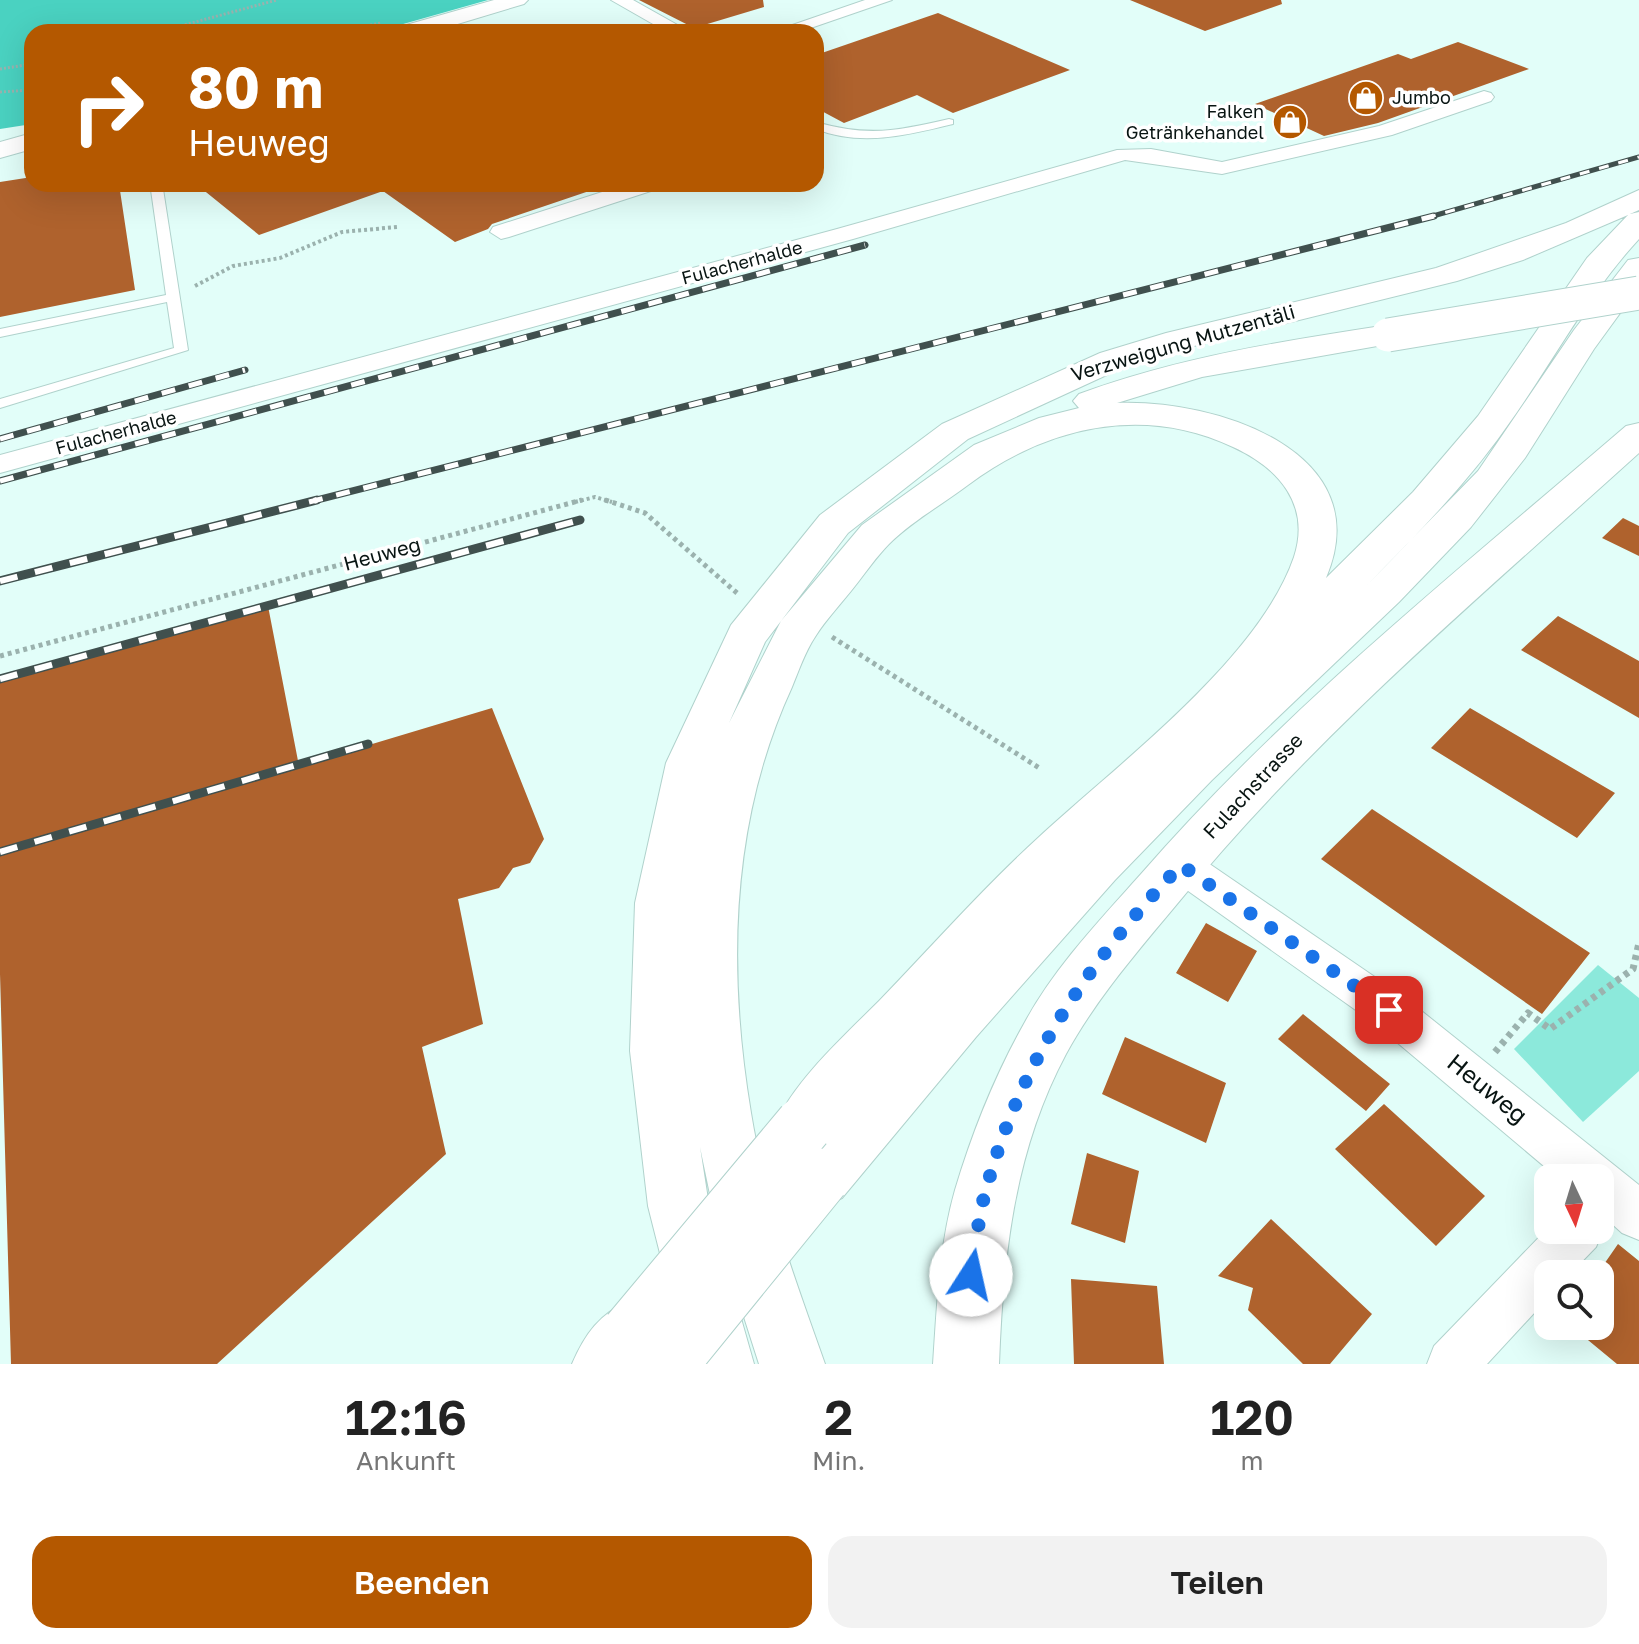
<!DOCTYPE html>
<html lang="de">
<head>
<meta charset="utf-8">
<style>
  body { margin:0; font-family:"Golos Text",sans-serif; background:#f2f2f2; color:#222; height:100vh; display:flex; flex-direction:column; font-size:30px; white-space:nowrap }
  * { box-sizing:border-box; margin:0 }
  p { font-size:26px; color:#767676 }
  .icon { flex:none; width:44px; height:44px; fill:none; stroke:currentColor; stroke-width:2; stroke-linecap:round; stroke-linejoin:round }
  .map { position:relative; height:1364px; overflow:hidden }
  .details { display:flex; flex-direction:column; background:#fff; flex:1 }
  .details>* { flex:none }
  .hud { position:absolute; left:24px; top:24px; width:800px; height:168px; border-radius:24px; box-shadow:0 8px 32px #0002; background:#b45800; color:#fff; overflow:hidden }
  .needle { width:52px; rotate:176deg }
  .controls { position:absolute; left:1534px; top:1164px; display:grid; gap:16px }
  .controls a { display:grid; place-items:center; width:80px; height:80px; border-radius:16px; background:#fff; box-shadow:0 8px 32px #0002; font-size:40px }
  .pin { position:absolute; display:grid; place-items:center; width:68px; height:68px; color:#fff; margin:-34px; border-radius:16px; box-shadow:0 4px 12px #0006 }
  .me { position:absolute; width:88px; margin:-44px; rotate:10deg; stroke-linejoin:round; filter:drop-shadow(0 0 6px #0008) }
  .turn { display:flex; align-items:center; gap:28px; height:168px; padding:0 32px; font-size:36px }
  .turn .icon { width:104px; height:104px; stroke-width:2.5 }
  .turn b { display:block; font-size:56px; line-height:68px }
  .eta { display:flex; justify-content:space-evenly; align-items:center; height:136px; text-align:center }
  .eta b { font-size:48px; font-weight:600; line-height:56px }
  .button { display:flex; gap:16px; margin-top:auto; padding:16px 32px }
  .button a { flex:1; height:92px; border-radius:24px; background:#b45800; color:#fff; font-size:32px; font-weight:600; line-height:92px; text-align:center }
  .button a+a { background:#f2f2f2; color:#222 }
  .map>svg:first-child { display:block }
</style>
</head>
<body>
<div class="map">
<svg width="1639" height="1364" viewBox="0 0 1639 1364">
  <rect width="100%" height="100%" fill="#e2fef9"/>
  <path fill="#8ce9db" d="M1598,965L1639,998V1071L1583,1122L1514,1049Z"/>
  <path fill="#4ad2c1" d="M0,0H488L375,32H32V124L0,129Z"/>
  <path fill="#af622d" d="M639,0H763L764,7L694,28Z
    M1130,0H1281L1282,4L1205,31Z
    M938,13L1070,70L953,113L917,95L844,123L816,108V55Z
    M1458,42L1529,69L1378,123L1324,136L1255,104L1398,54L1411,59Z
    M32,177V184H119L135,290L0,317V182Z
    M196,184H600L601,187L492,224L488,229L455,242L383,191L259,235Z
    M1623,518L1639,526V556L1602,538Z
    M268,606L299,766L492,708L544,839L530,863L513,868L499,888L458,899L483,1024L422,1047L446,1154L217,1364H11L0,974V679Z
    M1558,616L1639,661V718L1521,650Z
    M1470,708L1615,793L1577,838L1431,748Z
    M1372,809L1590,953L1542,1014L1321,859Z
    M1206,923L1257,951L1228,1002L1176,973Z
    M1303,1014L1390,1084L1366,1111L1278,1039Z
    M1125,1037L1226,1083L1206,1143L1102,1094Z
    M1384,1104L1485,1196L1436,1246L1335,1149Z
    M1087,1153L1139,1171L1125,1243L1071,1224Z
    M1271,1219L1372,1314L1330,1364H1303L1248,1310L1253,1288L1218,1276Z
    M1618,1244L1639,1261V1364H1617L1571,1326H1600V1270Z
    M1071,1279L1157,1286L1164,1364H1074Z"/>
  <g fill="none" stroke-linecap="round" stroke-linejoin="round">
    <g stroke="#b0d2cc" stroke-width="2">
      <path id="service" d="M949,119L953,120V124C908,135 861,147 816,129V122C867,137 898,131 949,119Z
        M146,184H159L163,189L188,350L0,408V399L174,348L167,302L0,337V329L166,295L151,190Z"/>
    </g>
    <g stroke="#b0d2cc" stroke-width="2">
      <path id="minor" d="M611,0H633L690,32H667Z
        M865,0H892L799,32H772Z
        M1484,91L1491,93L1494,97L1491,101L1392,135L1222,174L1125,160L853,239L0,473V455L837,229L1117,150L1151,149L1222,162L1379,126Z
        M627,184H660L657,189L509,237L501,239L490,232L493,227Z
        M1181,849L1195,854L1404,997L1639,1185V1240L1622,1233L1600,1213V1178H1558L1374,1023L1167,876L1162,865L1167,854Z
        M1600,1223L1603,1230L1596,1247L1570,1274H1548V1298L1487,1364H1427L1434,1346L1548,1228L1600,1230Z"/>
    </g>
    <g stroke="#b0d2cc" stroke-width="2">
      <path id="tertiary" d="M494,0H528L524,4L431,32H396L399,27Z
        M32,133V149L0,158V142Z"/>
    </g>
    <g stroke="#b0d2cc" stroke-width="2">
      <path id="primary" d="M1639,423V453C1479,598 1314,736 1177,904C1137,952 1096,999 1066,1054C1014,1151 1003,1257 999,1364H933C937,1306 939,1246 955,1190C972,1133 996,1073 1025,1022C1055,967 1099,921 1141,874C1286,707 1459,570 1626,426Z"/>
    </g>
    <g stroke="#b0d2cc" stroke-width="2">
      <path id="trunk" d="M1639,190V210L1630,214L1639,212V239C1586,296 1551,366 1505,429C1465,486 1416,535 1367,585L1478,471L1574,330L1628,260L1639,258V287L1594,349L1525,458L1471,527L1399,602L1212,780L1115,880L976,1037L842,1198L821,1207L800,1198L791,1177L803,1153L783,1145L775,1125C794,1081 845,1035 879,1001C932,946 983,888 1039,837C1118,764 1259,659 1294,557C1311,505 1279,468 1233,447C1142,404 1046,427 968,485C943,504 912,521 889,544C877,556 866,572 855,586C842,603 826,619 815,637C805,652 799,670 792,687C730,821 727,969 751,1113C765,1200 796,1282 825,1364H759L720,1242L700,1147L709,1206L754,1364H688L648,1206L630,1051L635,903L666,763L731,625L820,515L942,424L1100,353L1166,333L1436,268L1566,223ZM1628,215L1587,258L1478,416L1413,492L1326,578C1380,451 1215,399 1117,403L1202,377L1400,342L1404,335L1400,328L1388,325C1283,341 1179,357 1079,394L1073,401L1079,408L1039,418L974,445L862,525L781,621L729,723L765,642L848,533L968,439L1124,367L1190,347L1457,281L1523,260Z
        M630,1301L653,1310L662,1333L647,1364H572C585,1334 600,1313 630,1301Z"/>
    </g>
    <path stroke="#9bb2ae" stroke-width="3" stroke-dasharray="2 2" stroke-linecap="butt" d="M158,32L277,0
      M335,32L381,23
      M0,69L32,64
      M0,92L32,90"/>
    <path stroke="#9bb2ae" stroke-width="4" stroke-dasharray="3 3" stroke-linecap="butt" d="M195,286L233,266L280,258L342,232L397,227
      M575,502L595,497L612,502"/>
    <path stroke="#9bb2ae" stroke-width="5" stroke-dasharray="4 4" stroke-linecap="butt" d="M605,500L645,513L737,593
      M832,637L1041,769
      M0,656L582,500"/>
    <path stroke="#9bb2ae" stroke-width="7" stroke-dasharray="5 5" stroke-linecap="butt" d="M1495,1052L1528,1013L1550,1029L1633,969L1639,943"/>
    <use href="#service" fill="#fff" fill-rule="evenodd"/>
    <use href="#minor" fill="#fff" fill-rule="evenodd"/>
    <use href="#tertiary" fill="#fff" fill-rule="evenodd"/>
    <use href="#primary" fill="#fff" fill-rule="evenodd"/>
    <use href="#trunk" fill="#fff" fill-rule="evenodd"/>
    <g stroke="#40504e" stroke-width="5">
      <path id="rail-far2" d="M1426,218L1639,157"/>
    </g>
    <g stroke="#40504e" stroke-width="7">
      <path id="rail-far1" d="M0,439L245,370
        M0,481L865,245
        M309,502L1434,216"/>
    </g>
    <g stroke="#40504e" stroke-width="9">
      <path id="rail" d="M0,581L317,500
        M0,679L580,520
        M0,852L368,744"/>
    </g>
    <use href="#rail-far2" stroke="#fff" stroke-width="3" stroke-dasharray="10" stroke-linecap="butt"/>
    <use href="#rail-far1" stroke="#fff" stroke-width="5" stroke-dasharray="14" stroke-linecap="butt"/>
    <use href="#rail" stroke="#fff" stroke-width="6" stroke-dasharray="18" stroke-linecap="butt"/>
    <g stroke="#b0d2cc" stroke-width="35" stroke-linecap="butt">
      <path id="trunk-bridge-far1" d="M1388,335L1639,293"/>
    </g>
    <g stroke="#b0d2cc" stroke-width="59" stroke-linecap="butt">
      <path id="trunk-bridge" d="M630,1333L804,1125
        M669,1364L821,1177"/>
    </g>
    <use href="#trunk-bridge-far1" stroke="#fff" stroke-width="33"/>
    <use href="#trunk-bridge" stroke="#fff" stroke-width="57"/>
  </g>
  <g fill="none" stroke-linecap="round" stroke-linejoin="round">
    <path stroke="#1a73e8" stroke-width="14" stroke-dasharray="0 25.2" d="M971,1275C976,1247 978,1217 986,1190C1021,1060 1089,961 1181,865L1389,1010"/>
  </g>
  <defs>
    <g id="shop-disc" transform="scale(1.8)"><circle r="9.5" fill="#b45800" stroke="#fff"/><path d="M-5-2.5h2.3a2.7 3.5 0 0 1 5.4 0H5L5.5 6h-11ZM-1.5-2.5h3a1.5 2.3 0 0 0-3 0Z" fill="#fff"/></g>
  </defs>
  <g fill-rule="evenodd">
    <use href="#shop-disc" x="1366" y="98"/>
    <use href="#shop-disc" x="1290" y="122"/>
  </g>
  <g text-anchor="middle" stroke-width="7" stroke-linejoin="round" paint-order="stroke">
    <g font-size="18" fill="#081412" stroke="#fff" text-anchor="start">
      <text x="1392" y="104">Jumbo</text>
      <text x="1264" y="118" text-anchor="end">Falken<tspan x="1264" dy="21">Getränkehandel</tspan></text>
    </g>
    <g font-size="18" fill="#081412" stroke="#fff">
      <text transform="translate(742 263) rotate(-15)" y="6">Fulacherhalde</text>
      <text transform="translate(116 433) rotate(-15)" y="6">Fulacherhalde</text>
    </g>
    <g font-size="20" fill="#081412" stroke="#fff">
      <text transform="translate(1183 343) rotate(-16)" y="7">Verzweigung Mutzentäli</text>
      <text transform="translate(382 554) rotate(-15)" y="7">Heuweg</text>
      <text transform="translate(1253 786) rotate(-47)" y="7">Fulachstrasse</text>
    </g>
    <g font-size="24" fill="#081412" stroke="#fff">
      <text transform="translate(1487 1089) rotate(39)" y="8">Heuweg</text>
    </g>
  </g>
</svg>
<div class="controls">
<a><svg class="needle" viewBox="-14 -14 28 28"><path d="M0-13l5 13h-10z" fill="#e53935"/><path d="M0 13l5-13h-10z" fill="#767676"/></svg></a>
<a><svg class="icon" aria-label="search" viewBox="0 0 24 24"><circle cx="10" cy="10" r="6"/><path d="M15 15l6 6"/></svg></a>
</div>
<div class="pin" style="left:1389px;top:1010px;background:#d93025"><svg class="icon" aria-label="arrive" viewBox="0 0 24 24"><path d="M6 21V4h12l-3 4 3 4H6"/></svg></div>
<svg class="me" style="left:971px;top:1275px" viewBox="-20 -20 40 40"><circle r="19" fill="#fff"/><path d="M0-13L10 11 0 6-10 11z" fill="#1a73e8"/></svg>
<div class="hud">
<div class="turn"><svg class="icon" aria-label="right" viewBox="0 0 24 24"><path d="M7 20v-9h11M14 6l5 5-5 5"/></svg><div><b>80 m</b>Heuweg</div></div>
</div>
</div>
<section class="details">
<div class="eta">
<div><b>12:16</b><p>Ankunft</p></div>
<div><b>2</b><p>Min.</p></div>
<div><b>120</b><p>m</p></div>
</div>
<div class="button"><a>Beenden</a><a>Teilen</a></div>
</section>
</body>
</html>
